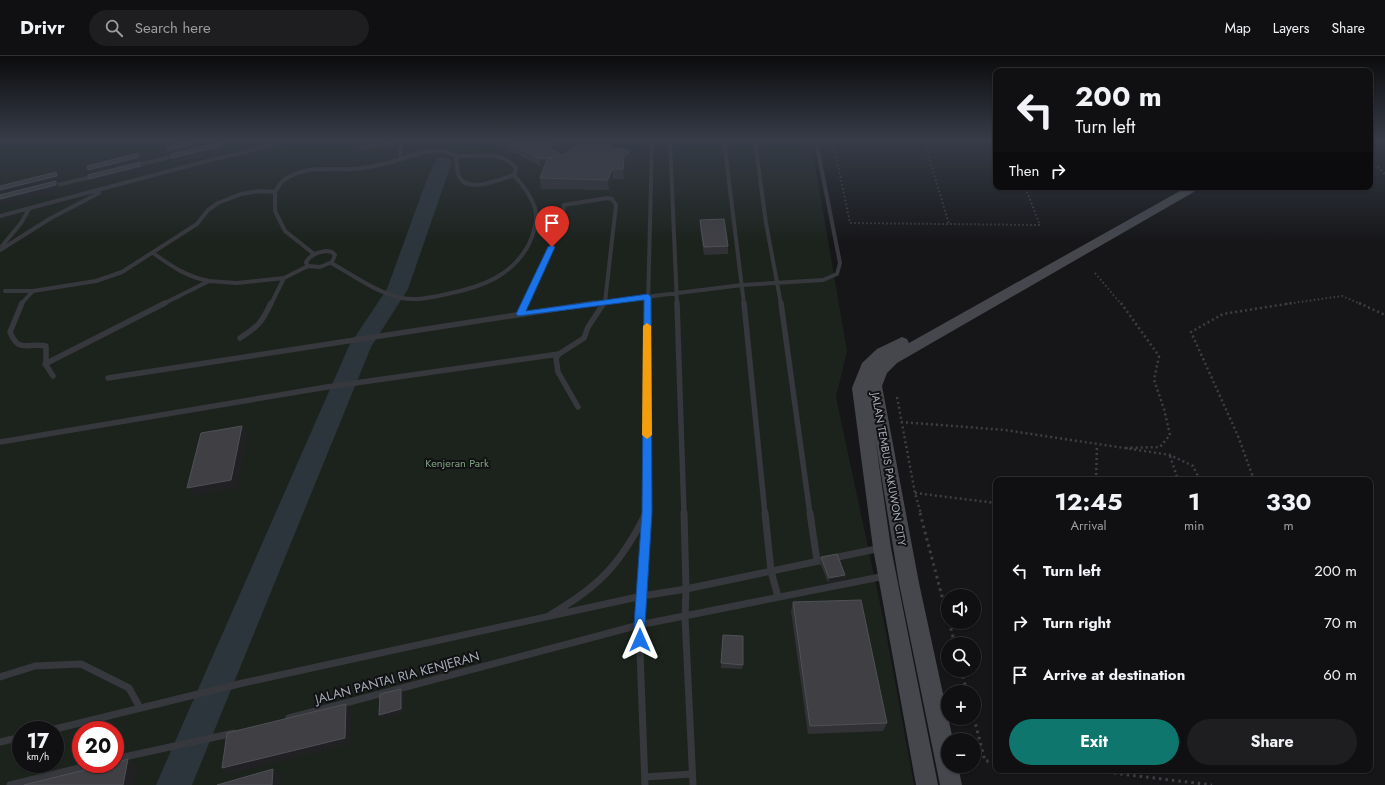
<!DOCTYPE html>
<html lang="en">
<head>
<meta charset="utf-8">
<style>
  body { margin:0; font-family:Jost,sans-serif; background:#1e1e20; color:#f1f3f6; height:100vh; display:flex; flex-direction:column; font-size:15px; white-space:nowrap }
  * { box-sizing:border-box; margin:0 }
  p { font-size:13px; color:#9c9d9f }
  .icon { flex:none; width:22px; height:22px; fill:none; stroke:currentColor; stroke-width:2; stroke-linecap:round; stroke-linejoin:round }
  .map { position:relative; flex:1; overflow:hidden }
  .panel { position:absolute; left:993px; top:421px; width:380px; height:296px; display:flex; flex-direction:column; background:#101012; border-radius:8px; box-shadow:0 1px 3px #0004,0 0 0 1px #303032 }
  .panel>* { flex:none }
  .top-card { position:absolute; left:993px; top:12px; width:380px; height:122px; border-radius:8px; box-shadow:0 1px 3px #0004,0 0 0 1px #303032; background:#101012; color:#f1f3f6; overflow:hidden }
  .controls { position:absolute; left:941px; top:533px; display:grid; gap:8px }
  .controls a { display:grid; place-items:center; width:40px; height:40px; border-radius:50%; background:#101012; box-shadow:0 1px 3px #0004,0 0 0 1px #303032; font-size:20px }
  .speed { position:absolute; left:12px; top:665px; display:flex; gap:8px; font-size:20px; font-weight:700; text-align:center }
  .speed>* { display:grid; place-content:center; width:52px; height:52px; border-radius:50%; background:#101012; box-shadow:0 1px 3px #0004,0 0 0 1px #303032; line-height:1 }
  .speed small { font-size:10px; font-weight:400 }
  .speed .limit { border:6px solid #d22; background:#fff; color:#111 }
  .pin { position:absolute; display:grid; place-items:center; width:34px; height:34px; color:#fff; margin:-41px -17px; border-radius:50% 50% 50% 0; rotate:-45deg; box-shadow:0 0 4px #0007 }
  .pin .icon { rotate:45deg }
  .me { position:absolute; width:44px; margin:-22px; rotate:0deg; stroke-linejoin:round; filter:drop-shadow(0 0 3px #0008) }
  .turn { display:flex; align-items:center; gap:14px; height:84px; padding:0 16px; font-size:18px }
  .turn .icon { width:52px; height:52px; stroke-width:2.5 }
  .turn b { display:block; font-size:28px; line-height:34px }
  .then { display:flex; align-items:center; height:38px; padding:0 16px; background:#0003; gap:8px; font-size:15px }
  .eta { display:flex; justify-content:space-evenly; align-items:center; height:68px; text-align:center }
  .eta b { font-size:24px; font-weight:700; line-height:28px }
  .primary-button { display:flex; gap:8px; margin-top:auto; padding:8px 16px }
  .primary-button a { flex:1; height:46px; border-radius:24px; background:#0f766e; color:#fff; font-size:16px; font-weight:700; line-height:46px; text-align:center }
  .primary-button a+a { background:#1e1e20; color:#f1f3f6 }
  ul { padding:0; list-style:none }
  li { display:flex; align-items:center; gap:12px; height:52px; padding:0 16px }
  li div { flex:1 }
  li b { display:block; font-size:15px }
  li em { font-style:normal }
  header { display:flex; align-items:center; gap:24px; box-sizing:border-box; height:56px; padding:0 20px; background:#101012; border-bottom:1px solid #303032 }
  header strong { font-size:19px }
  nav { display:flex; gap:22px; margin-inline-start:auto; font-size:14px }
  .search { width:280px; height:36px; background:#1e1e20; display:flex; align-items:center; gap:10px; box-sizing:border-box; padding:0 14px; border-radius:22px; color:#9c9d9f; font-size:15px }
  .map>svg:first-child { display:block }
</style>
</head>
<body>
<header>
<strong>Drivr</strong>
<div class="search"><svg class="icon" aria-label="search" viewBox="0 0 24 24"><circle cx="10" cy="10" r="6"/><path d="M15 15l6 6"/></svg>Search here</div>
<nav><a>Map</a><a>Layers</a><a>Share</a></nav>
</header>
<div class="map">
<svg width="1385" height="729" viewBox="0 0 1385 729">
  <rect width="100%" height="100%" fill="#161618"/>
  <path fill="#1c231d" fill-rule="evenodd" d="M0,85H811L847,295L836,341L885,571L914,729H0ZM21,674H55V708H21ZM81,674H115V708H81Z"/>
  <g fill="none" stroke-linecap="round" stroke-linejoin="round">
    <path fill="#2c353c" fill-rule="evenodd" d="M443,101L449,102L452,106L408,233L371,291L192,729H156L349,290L387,233L428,120L437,102Z"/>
    <path stroke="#3d3f44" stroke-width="2" stroke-dasharray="1.5 2.5" stroke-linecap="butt" d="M833,85L850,167L1040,169L1025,131
      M924,85L949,168
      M1378,111L1385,118
      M1095,217L1121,248
      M1286,248L1342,240L1361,248"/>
    <path stroke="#3d3f44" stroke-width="2.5" stroke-dasharray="2 3" stroke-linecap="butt" d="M1121,247L1159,300L1154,324L1164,353L1170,379L1160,391L1126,392
      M1359,247L1385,259
      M897,341L915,437L921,458
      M901,366L1005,374L1170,399L1193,410L1200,424
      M1170,400L1178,424
      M1096,424L1097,389
      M1254,424L1238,380L1191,276L1223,258L1292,247
      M915,437L996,447"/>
    <path stroke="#3d3f44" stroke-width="3" stroke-dasharray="2.5 4" stroke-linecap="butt" d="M920,457L948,563
      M949,566L955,588
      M961,614L967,636
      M974,662L985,705H996
      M1088,714L1212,729"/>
    <path stroke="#37383d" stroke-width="4" d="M670,85L677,248
      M724,85L744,248
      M755,85L766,167L781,248
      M214,90L234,85
      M360,92L403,86
      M456,100C457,107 456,116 460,122C468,137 502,123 514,119
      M134,110L178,99
      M53,130L95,120
      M275,136V155L285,175L314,198
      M0,160L199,107L290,85
      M2,190L21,167L29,153
      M0,194L51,162L99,137
      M327,195L332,196L335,199L332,206L320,211L308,210L306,206C311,198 318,196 327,195Z
      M153,197C171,210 187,221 209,225
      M331,207C353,219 377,237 402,242C416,245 433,241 447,238C482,231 512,220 529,188C534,177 538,164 535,152C531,139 522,129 514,119L516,112C500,94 479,101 458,100C453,100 449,96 443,95C429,93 414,99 401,103
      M5,235H33L21,248
      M33,235L96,225L122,216L197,168L208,154L218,147L241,138L259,135L275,136C278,132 280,126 284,124C305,109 330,114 353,113C370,112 385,108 401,103L400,95L403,85
      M163,248L209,225L237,227L284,222L308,210
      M271,248L284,222
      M524,248L562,167L564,149L607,142L612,143L616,149L605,246L603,248
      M589,248L742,229L823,224L837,218L840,207L816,85
      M648,248L652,85"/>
    <path stroke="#37383d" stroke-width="5.5" d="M22,247L10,276C19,298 27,286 46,290V309L53,320
      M677,247L684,458
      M744,247L765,458
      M781,247L810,458
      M520,258L525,247
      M240,282C258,271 262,266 271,247
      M45,308L165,247
      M108,322L595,247
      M578,351L558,316L556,302L559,298L584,282L588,271L604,247
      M0,386L327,331L559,298
      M647,458L648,247"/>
    <path stroke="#37383d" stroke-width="7" d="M684,457L686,533L685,561L693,729
      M765,457L771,515L778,541
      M810,457L817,505
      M550,559C598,531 620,509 645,459
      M0,621L35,610L81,608L129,632L140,652
      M289,662L639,569L885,520
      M51,674L243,627L642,540L686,533L881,492
      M0,686L21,681
      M115,703L234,677
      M645,721L692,718
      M10,729L95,708
      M645,729L639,569L647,457"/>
    <path fill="#45474d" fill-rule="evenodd" d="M1187,131H1201L1199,133L897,307L887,317L882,330L919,527L953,684H948V710H958L962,729H940L899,527L875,381L891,492L938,729H916L873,492L852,332L862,307L877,293L902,281L907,283L909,287Z"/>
  </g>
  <path fill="#323236" d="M495,85H553L555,95L559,99L611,92L630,94L631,104L630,105V107L625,110L624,123H613L609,134L541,133L540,122L544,110L541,111L520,99L496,91Z
    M700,164L728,190V198L704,199L700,172Z
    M821,501L845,519L844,524L828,527L820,506Z
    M793,546L887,667L883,675L808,678L791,555Z
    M723,579L743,609L742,613L721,612Z"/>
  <path fill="#212124" d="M203,85H218L219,87L171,100L168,95Z
    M252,85H266L253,89Z
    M459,85H494L492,87L460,91Z
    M219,86L223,95L175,107L172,102Z
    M554,88L555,95L549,92Z
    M627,93V96L630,94L631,104L630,105V107L625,110L624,123L623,113L624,100Z
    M138,97L141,103L142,107H141L144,115L93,128L89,123L91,120L88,114Z
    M545,102L547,109L541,111L540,103Z
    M612,113L613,123L609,134L608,124Z
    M56,116L60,121L61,125L57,126L59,130L60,134L0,150V143L2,140L0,138V134Z
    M242,370L248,378L237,432L194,440L187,432Z
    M845,519L844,524L828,527L829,522Z
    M401,633L404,638V658L383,663L379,659Z
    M346,648L352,654L350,688L230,718L222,712Z
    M128,703L138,709L134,729H123Z
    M273,713L280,719V729H272Z"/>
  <path fill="#3f3f44" stroke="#4f5156" d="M187,85H203L168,95L167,91Z
    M501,85H553L554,88L549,92L558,96L559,99L551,102H545L540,103L519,92Z
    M219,86L221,90L172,102L171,98Z
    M604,88L610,89L611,92L627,93L626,94H630L626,96L629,97L624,100L623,113H612L608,124L540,122L547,103L568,96L569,93L576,90Z
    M138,97L139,101L88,114L87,110Z
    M140,106L141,110L89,123L88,119Z
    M56,116L57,120L0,134V130Z
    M56,125V129L0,143V139Z
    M724,163L728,190L704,191L700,164Z
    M242,370L231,424L187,432L201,377Z
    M837,498L845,519L829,522L821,501Z
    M861,544L887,667L810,670L793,546Z
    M723,579L743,580V609L721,607Z
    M401,633V653L379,659L380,638Z
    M346,648L345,682L222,712L227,677Z
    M128,703L123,729H24L109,708H115V707Z
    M273,713L272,729H217Z"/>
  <linearGradient id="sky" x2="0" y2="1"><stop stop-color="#0c0c0d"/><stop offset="0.45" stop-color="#363c48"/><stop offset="1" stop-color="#363c48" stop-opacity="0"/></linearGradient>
  <rect width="1385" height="187" fill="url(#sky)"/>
  <path fill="#1a73e8" stroke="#114b97" d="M552,189L555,191L526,255L648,238L651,241L652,456L645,569L646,584L644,588L640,590L636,588L634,584V569L642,456L644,244L518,260L516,258L548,191Z"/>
  <path fill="#f59e0b" d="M647,267L651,270L652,379L647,383L642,379L643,270Z"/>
  <g text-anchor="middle" stroke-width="4" stroke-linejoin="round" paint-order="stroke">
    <g font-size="11" fill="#7fa381" stroke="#111113">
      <text x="457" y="411">Kenjeran Park</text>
    </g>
    <g font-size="11" fill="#a8adb8" stroke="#111113">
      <text transform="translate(889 413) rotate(80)" y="4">JALAN TEMBUS PAKUWON CITY</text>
    </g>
    <g font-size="13" fill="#a8adb8" stroke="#111113">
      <text transform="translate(397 621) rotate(-15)" y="5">JALAN PANTAI RIA KENJERAN</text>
    </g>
  </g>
</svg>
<div class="controls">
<a><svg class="icon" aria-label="sound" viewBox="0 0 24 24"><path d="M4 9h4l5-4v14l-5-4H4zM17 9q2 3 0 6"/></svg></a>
<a><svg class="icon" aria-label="search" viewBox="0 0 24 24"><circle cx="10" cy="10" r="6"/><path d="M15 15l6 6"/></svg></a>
<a>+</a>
<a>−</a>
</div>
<div class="speed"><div>17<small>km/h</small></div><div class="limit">20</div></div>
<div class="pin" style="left:552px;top:191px;background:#d93025"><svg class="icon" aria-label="arrive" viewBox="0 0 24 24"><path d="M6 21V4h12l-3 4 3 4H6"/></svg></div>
<svg class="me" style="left:640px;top:584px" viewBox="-20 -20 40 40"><path d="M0-17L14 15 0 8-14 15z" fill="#1a73e8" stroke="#fff" stroke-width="4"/></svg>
<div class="top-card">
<div class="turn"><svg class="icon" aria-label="left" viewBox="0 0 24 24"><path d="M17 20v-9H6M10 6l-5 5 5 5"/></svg><div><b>200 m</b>Turn left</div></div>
<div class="then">Then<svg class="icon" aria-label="right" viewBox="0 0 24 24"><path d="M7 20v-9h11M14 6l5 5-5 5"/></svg></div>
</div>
<section class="panel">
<div class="eta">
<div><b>12:45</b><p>Arrival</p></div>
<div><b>1</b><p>min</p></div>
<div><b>330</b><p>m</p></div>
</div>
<ul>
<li><svg class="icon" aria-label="left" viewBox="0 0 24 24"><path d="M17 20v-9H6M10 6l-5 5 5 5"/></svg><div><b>Turn left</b></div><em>200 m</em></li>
<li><svg class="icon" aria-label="right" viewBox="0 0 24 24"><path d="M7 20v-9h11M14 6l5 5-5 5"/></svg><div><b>Turn right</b></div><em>70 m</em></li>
<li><svg class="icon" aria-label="arrive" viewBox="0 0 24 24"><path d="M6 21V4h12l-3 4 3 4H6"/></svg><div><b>Arrive at destination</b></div><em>60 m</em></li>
</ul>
<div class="primary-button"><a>Exit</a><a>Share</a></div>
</section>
</div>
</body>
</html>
